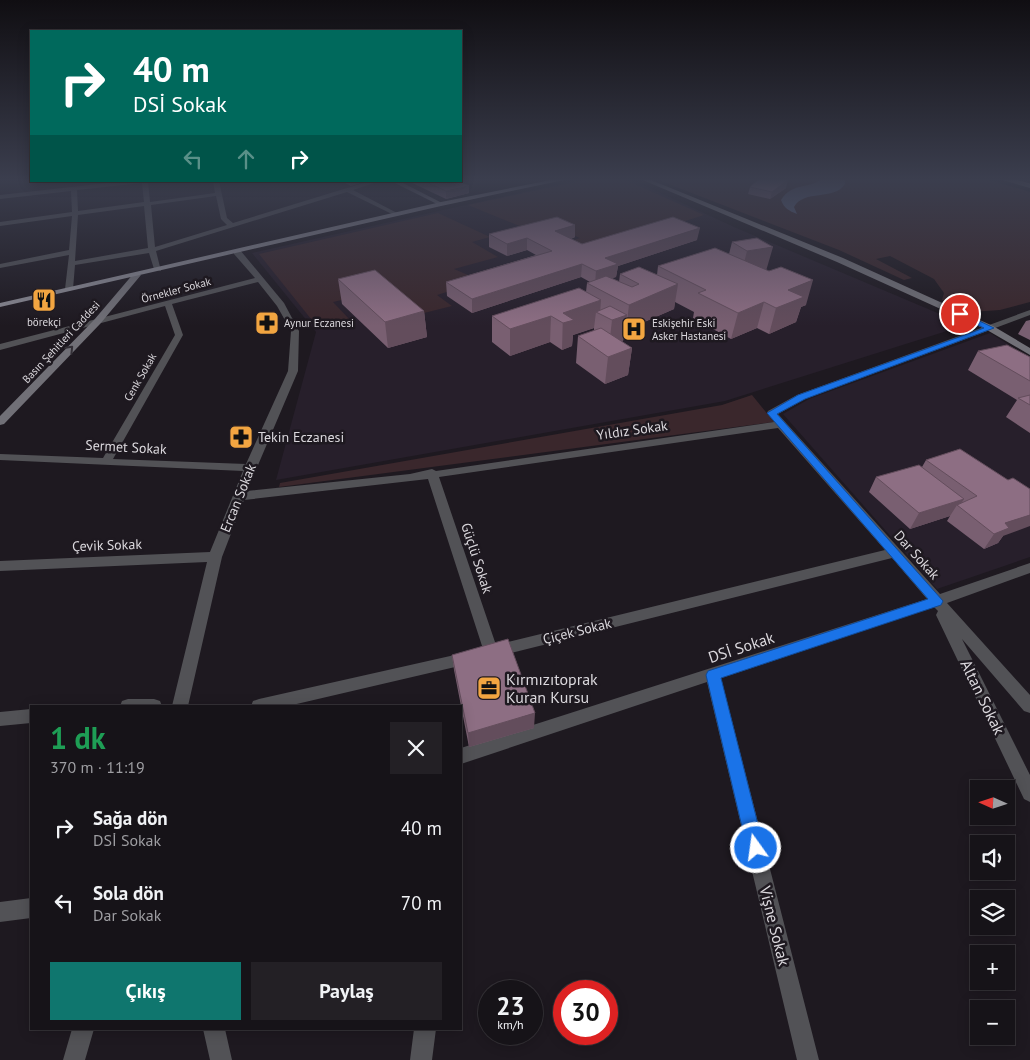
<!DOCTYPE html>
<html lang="tr">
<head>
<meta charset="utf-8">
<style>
  body { margin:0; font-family:"PT Sans",sans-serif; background:#232025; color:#f1f3f6; height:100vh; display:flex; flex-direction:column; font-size:19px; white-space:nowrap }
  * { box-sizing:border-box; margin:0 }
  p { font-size:16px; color:#9e9ea2 }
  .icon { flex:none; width:28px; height:28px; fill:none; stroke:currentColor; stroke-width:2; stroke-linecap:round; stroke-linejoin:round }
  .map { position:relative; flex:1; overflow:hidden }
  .details { position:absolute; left:30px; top:705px; width:432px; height:325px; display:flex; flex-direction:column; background:#161318; border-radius:0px; box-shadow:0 2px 12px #0003,0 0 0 1px #353237 }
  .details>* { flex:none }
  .top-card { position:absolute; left:30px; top:30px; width:432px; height:152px; border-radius:0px; box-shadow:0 2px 12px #0003,0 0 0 1px #353237; background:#00695c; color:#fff; overflow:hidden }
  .needle { width:32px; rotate:273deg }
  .controls { position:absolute; left:970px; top:780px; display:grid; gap:10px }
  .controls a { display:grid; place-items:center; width:45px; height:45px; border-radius:0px; background:#161318; box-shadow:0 2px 12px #0003,0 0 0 1px #353237; font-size:25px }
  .speed { position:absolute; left:478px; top:980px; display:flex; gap:10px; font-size:25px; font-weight:700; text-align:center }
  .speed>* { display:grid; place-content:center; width:65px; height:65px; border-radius:50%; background:#161318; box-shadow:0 2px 12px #0003,0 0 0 1px #353237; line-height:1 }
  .speed small { font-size:12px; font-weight:400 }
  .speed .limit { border:8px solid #d22; background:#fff; color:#111 }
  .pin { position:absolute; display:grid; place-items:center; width:42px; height:42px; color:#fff; margin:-21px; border:2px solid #fff; border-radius:50%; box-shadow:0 1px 5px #0007 }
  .me { position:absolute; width:55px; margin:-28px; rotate:346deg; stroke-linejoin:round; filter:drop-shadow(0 0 4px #0008) }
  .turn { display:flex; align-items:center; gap:18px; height:105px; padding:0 20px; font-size:22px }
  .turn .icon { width:65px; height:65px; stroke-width:2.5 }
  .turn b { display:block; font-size:35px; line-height:42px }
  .lanes { display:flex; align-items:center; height:48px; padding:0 20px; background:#0003; justify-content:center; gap:25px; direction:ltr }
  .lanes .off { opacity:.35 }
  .round { display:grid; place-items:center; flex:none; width:52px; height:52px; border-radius:0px; background:#232025 }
  .overview { display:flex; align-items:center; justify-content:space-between; height:85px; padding:0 20px }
  h1 { font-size:30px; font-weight:800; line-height:38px; color:#1e9e55 }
  .cta { display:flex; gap:10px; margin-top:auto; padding:10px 20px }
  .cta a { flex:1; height:58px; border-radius:0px; background:#0f766e; color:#fff; font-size:20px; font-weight:800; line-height:58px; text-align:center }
  .cta a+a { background:#232025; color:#f1f3f6 }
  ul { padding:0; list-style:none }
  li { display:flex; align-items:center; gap:15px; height:75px; padding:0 20px }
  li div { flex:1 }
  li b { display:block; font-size:19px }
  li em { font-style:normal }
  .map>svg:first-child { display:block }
</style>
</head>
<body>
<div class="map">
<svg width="1030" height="1060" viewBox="0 0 1030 1060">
  <rect width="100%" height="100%" fill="#1e1920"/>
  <path fill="#271f2b" d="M586,178H628L734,227L966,325L725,401L276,480L316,332L252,253Z
    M990,333L1030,358V557L937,589L783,414L809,399Z"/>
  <path fill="#3a272c" d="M594,178H621L704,215L582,254L563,244L580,238L557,228L534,232L468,205Z
    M653,178H983L1030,192V302L1000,310L970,312L942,300L944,293L934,279L890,256L876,259L912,278L904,280L839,250Z
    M438,213L490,237L472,242L498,257L454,269L482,281L437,295L452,306L420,314L390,289L333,302L353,323L319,329L259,254Z
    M752,395L774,422L279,487L280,483L722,405Z"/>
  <path fill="#5b6583" d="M822,178H845V184C834,201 804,189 794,207L797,214C789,211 784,208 781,200C793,181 811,190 822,178Z"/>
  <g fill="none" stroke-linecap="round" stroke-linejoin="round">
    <path fill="#525256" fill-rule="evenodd" d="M125,181H148L150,202L215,193L213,181H219L227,218L233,223L370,181H380L353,190L399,214L394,215L347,192L156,251L161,271L154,269L149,253L75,265L73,289L69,291L65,289L69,255L0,268V264L69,250L72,216L0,226V222L72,212L71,191L0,199V195ZM142,183L144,202L78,211L77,190ZM216,196L221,219L227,225L155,247L151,205ZM144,206L148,248L75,261L78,215Z
      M234,250H240L284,303L299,331L298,371L247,491L410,474L432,469L436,471L774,422L767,413L768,411L797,395L1030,310V315L805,399L778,414L940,594L1030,563V573L947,603L1030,695V713L1024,711L962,639L1030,775V802L1024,799L936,615L938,611L934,607L721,678L819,1060H797L707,682L461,764V748L927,599L892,558L491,658L486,656L484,652L428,479L244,500L222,557L188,706H172L207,562L0,571V561L210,552L243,471L0,460V454L103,458L175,335L165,306L0,350V344L255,278L234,254ZM258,282L277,306L291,331L288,371L246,464L113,459L183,335L172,304ZM778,428L885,550L496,645L439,477Z
      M468,652L473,654L475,658L473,662L468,664L288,706H251L253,701L259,699Z
      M128,699H154L160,701L162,706H120L122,701Z
      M31,709V723L0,726V712Z
      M31,898V918L0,922V902Z
      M72,1029H94L85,1060H63Z
      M203,1029H225L232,1060H210Z
      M414,1029H436L432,1060H410Z"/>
    <path fill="#717077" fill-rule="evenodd" d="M638,178H646L843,258L993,326L1030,348V355L987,330L837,262Z
      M996,178H1006L1030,184V188Z
      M391,181H399L444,204L439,205Z
      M134,273L141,275L100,324L4,424L0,425V416L94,320Z"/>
    <path fill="#898891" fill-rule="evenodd" d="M561,178H573L441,206L0,307V303L441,202Z"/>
    <path stroke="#9a969c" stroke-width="1" d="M1007,178L1030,184"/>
  </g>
  <path fill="#795f71" d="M341,181H365L351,186Z
    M408,181H459L469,193L446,199Z
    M750,187L786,188L770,199L748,194Z
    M489,234L575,237L571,239L582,244L697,240L618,266L616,277L612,278L619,282L620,274L657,275L658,266L729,254L732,242L757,238L766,270L806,305L801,307L796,322L769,334L757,328L731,339L693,318L694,312L675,302L674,309L626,330H625L623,341L621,342L632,348L628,375L605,384L576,363L578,336L594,331V328L573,335L572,346L562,350L550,342L510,356L492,342V316L586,292L587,283L590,282L581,277L472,313L447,296L446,282L536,255L527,250L507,256L489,247Z
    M338,279L424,311L427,337L388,348L342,304Z
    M1030,320V340L1018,334L1026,321Z
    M978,351L1030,357V433L1006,417L1017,400L968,370Z
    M960,449L1003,536L998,543L984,549L947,521L950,516L910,529L869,492L876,477L922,467L926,460Z
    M452,655L534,728L469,747L454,670Z"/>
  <path fill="#634d5c" d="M788,180L786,188L770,199L772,192Z
    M350,181H365L351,186Z
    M469,186V193L446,199V191Z
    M575,225V237L555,244V231Z
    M700,228L697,240L618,266L616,277L595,284L596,271L605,258Z
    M527,238V250L507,256V244Z
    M773,247L766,271L741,275L747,251Z
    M582,264L581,277L472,313V299Z
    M813,280L806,305L801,307L796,322L769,334L776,308L788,290Z
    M678,284L674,309L626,330L629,305Z
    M601,300L600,314L596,312L594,328L573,335L572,346L562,350L563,313Z
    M764,302L757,328L731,339L738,313Z
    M424,311L427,337L388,348L385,322Z
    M627,315L623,341L609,347L612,320Z
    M551,316L550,342L510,356V329Z
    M632,348L628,375L605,384L608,357Z
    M964,499L959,507L957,505L950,516L910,529L919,513Z
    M1030,515V526L1003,536L998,543L984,549L994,534L1005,523Z
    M535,713L534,728L469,747L468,733Z"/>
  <path fill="#8d6e83" stroke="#634d5c" d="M760,178H774L788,180L772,192L750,187Z
    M424,181H459L469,186L446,191Z
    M557,217L575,225L555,231L582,244L673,217L700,228L605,258L618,264L596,271L582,264L472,299L446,282L552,251L527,238L507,244L489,234Z
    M757,238L773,247L747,251L732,242Z
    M715,248L769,271L781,267L813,280L788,290L804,297L776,308L764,302L738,313L698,293L706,290L658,266Z
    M639,267L678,284L629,305L587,283L606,276L632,287L639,284L620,274Z
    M375,270L424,311L385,322L338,279Z
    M579,288L601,300L563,313L574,320L563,323L551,316L510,329L492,316Z
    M610,306L627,315L612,320L596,312Z
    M601,328L632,348L608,357L578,336Z
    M1007,345L1030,357V381L978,351Z
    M1030,395V405L1018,398Z
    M960,449L1008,480L1013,478L1030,489V515L1005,523L1009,528L994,534L957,505L977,496L926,460Z
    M919,465L964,499L919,513L876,477Z
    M508,639L535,713L468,733L452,655Z"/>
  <defs><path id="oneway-chevron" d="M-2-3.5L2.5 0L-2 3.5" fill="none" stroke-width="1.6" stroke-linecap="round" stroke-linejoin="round" transform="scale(1.25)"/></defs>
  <use stroke="#332f36" href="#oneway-chevron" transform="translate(70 349) rotate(-46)"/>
  <linearGradient id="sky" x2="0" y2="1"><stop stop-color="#100e12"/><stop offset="0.55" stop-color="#3b3e4e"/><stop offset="1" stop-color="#3b3e4e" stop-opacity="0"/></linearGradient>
  <rect width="1030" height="326" fill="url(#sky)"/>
  <path fill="#1a73e8" stroke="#114b97" d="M958,313H963L994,328L805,399L777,414L943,601L941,605L721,678L764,848L762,854L756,857L750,854L747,848L706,675L708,671L928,599L767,413L798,395L984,328L958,316Z"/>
  <defs>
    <g id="restaurant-square" transform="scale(1.25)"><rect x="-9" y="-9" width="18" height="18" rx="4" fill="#f2a541" stroke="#1e1920"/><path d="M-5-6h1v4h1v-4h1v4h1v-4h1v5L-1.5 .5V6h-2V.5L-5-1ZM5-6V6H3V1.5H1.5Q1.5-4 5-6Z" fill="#111"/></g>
    <g id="pharmacy-square" transform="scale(1.25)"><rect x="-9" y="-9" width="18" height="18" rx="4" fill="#f2a541" stroke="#1e1920"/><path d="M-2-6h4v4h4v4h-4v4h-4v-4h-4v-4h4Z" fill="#111"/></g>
    <g id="hospital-square" transform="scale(1.25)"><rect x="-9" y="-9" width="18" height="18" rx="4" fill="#f2a541" stroke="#1e1920"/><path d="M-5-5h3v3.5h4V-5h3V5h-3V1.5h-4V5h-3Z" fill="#111"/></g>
    <g id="office-square" transform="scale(1.25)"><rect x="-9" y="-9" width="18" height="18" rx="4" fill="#f2a541" stroke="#1e1920"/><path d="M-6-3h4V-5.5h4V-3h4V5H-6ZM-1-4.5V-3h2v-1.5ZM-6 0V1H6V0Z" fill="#111"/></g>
  </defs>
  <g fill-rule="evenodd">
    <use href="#restaurant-square" x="44" y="300"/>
    <use href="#pharmacy-square" x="267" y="323"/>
    <use href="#hospital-square" x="634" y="329"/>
    <use href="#pharmacy-square" x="241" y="437"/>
    <use href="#office-square" x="489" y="688"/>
  </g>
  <g text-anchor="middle" stroke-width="5" stroke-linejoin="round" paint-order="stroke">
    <g font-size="11" fill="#dbd8dd" stroke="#1e1920">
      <text transform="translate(176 290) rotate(-15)" y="4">Örnekler Sokak</text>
      <text transform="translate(61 342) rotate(-47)" y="4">Basın Şehitleri Caddesi</text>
      <text transform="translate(140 377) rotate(-60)" y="4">Cenk Sokak</text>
    </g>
    <g font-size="11" fill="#dbd8dd" stroke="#1e1920" text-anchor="start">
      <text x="44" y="326" text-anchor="middle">börekçi</text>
      <text x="284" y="327">Aynur Eczanesi</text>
      <text x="652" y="327">Eskişehir Eski<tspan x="652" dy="13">Asker Hastanesi</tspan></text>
    </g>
    <g font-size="14" fill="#dbd8dd" stroke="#1e1920">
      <text transform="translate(632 430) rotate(-8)" y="5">Yıldız Sokak</text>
      <text transform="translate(126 447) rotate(3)" y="5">Sermet Sokak</text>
      <text transform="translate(238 498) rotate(-68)" y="5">Ercan Sokak</text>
      <text transform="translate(107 545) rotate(-2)" y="5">Çevik Sokak</text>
      <text transform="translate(917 555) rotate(48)" y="5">Dar Sokak</text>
      <text transform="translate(477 558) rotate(72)" y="5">Güçlü Sokak</text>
      <text transform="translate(577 631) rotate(-14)" y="5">Çiçek Sokak</text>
    </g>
    <g font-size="14" fill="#dbd8dd" stroke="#1e1920" text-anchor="start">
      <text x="258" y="442">Tekin Eczanesi</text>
    </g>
    <g font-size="16" fill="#dbd8dd" stroke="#1e1920">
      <text transform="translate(741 647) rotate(-18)" y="6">DSİ Sokak</text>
      <text transform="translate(983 697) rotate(64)" y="6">Altan Sokak</text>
      <text transform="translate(775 926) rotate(76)" y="6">Vişne Sokak</text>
    </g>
    <g font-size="16" fill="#dbd8dd" stroke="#1e1920" text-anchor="start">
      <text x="506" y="685">Kırmızıtoprak<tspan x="506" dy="18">Kuran Kursu</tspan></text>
    </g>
  </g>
</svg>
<div class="controls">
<a><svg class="needle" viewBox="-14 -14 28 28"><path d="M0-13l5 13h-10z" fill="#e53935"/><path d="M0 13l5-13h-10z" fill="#9e9ea2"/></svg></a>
<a><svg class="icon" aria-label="sound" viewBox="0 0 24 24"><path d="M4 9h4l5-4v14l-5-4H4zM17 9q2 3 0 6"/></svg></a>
<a><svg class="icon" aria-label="layers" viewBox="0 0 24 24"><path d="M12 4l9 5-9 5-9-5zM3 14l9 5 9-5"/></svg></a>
<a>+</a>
<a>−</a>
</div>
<div class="speed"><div>23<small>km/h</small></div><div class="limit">30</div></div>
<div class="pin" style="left:960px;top:314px;background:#d93025"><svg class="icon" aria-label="arrive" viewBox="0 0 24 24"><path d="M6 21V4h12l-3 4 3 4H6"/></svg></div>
<svg class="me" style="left:756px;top:848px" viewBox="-20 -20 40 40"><circle r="17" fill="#1a73e8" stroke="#fff" stroke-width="3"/><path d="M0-11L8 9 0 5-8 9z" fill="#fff"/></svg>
<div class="top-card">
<div class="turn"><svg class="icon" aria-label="right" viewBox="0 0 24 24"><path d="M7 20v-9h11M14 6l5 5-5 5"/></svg><div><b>40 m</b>DSİ Sokak</div></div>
<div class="lanes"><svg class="icon off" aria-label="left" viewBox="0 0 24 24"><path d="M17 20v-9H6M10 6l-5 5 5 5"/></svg><svg class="icon off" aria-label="ahead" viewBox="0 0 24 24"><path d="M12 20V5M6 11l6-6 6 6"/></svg><svg class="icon" aria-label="right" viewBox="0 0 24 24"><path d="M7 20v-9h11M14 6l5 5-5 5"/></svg></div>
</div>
<section class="details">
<div class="overview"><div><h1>1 dk</h1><p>370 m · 11:19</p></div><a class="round"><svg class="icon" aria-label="close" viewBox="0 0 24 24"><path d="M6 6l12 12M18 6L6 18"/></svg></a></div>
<ul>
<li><svg class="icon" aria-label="right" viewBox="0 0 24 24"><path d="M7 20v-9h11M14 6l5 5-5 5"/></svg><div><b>Sağa dön</b><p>DSİ Sokak</p></div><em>40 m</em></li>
<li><svg class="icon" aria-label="left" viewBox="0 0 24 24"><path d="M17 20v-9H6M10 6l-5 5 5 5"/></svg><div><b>Sola dön</b><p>Dar Sokak</p></div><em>70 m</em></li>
</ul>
<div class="cta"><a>Çıkış</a><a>Paylaş</a></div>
</section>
</div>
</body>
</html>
